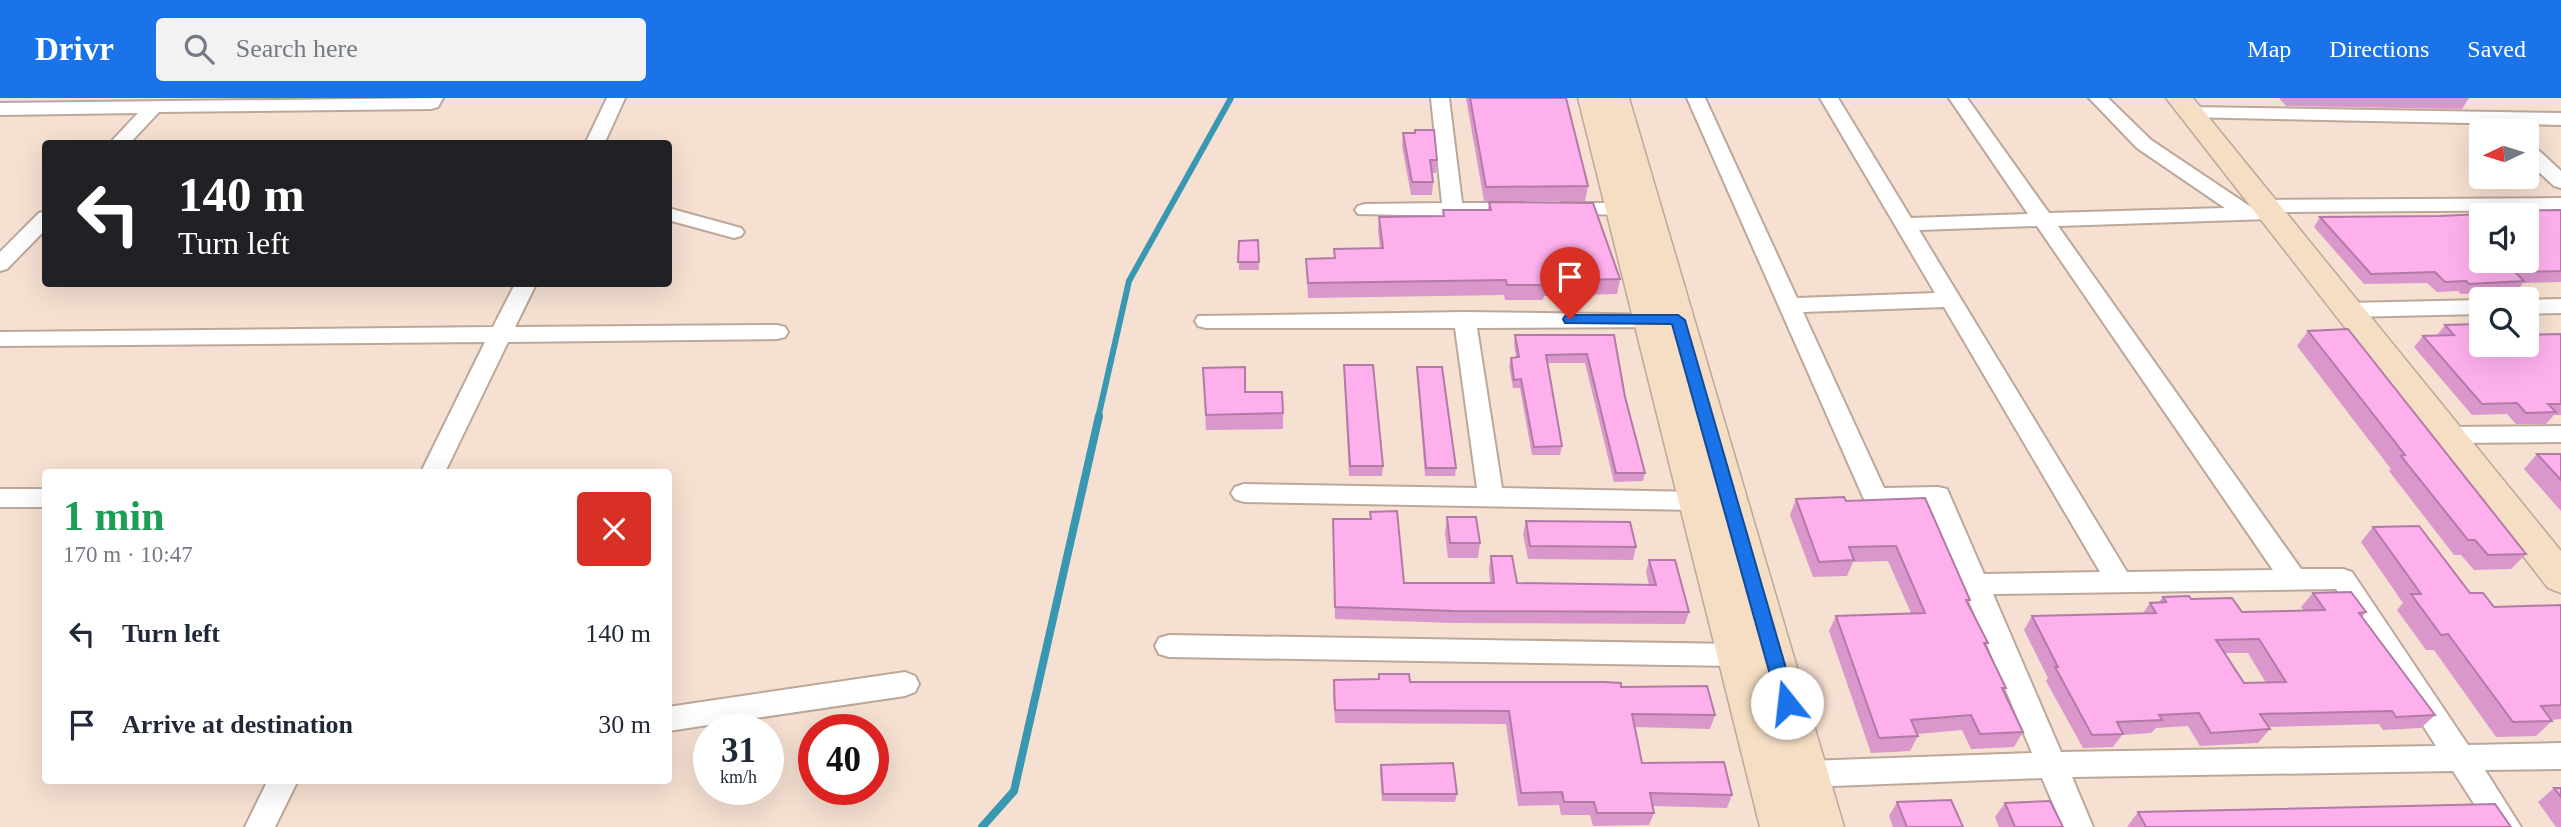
<!DOCTYPE html>
<html lang="en">
<head>
<meta charset="utf-8">
<style>
  body { margin:0; font-family:"Times New Roman",serif; background:#f2f2f3; color:#1f2937; height:100vh; display:flex; flex-direction:column; font-size:26px; white-space:nowrap }
  * { box-sizing:border-box; margin:0 }
  p { font-size:23px; color:#747a83 }
  .icon { flex:none; width:38px; height:38px; fill:none; stroke:currentColor; stroke-width:2; stroke-linecap:round; stroke-linejoin:round }
  .map { position:relative; flex:1; overflow:hidden }
  .panel { position:absolute; left:42px; top:371px; width:630px; height:315px; display:flex; flex-direction:column; background:#fff; border-radius:7px; box-shadow:0 7px 28px #0002 }
  .panel>* { flex:none }
  .top-card { position:absolute; left:42px; top:42px; width:630px; height:147px; border-radius:7px; box-shadow:0 7px 28px #0002; background:#202124; color:#fff; overflow:hidden }
  .needle { width:46px; rotate:266deg }
  .buttons { position:absolute; left:2469px; top:21px; display:grid; gap:14px }
  .buttons a { display:grid; place-items:center; width:70px; height:70px; border-radius:7px; background:#fff; box-shadow:0 7px 28px #0002; font-size:35px }
  .speed { position:absolute; left:693px; top:616px; display:flex; gap:14px; font-size:35px; font-weight:700; text-align:center }
  .speed>* { display:grid; place-content:center; width:91px; height:91px; border-radius:50%; background:#fff; box-shadow:0 7px 28px #0002; line-height:1 }
  .speed small { font-size:18px; font-weight:400 }
  .speed .limit { border:10px solid #d22; background:#fff; color:#111 }
  .pin { position:absolute; display:grid; place-items:center; width:60px; height:60px; color:#fff; margin:-72px -30px; border-radius:50% 50% 50% 0; rotate:-45deg; box-shadow:0 0 7px #0007 }
  .pin .icon { rotate:45deg }
  .me { position:absolute; width:77px; margin:-38px; rotate:344deg; stroke-linejoin:round; filter:drop-shadow(0 0 5px #0008) }
  .turn { display:flex; align-items:center; gap:24px; height:147px; padding:0 21px; font-size:32px }
  .turn .icon { width:91px; height:91px; stroke-width:2.5 }
  .turn b { display:block; font-size:49px; line-height:60px }
  .round { display:grid; place-items:center; flex:none; width:74px; height:74px; border-radius:7px; background:#f2f2f3 }
  .summary { display:flex; align-items:center; justify-content:space-between; height:119px; padding:0 21px }
  h1 { font-size:42px; font-weight:800; line-height:52px; color:#1e9e55 }
  ul { padding:0; list-style:none }
  li { display:flex; align-items:center; gap:21px; height:91px; padding:0 21px }
  li div { flex:1 }
  li b { display:block; font-size:26px }
  li em { font-style:normal }
  header { display:flex; align-items:center; gap:42px; box-sizing:border-box; height:98px; padding:0 35px; background:#1a73e8; color:#fff }
  header strong { font-size:33px }
  nav { display:flex; gap:38px; margin-inline-start:auto; font-size:24px }
  .search { width:490px; height:63px; background:#f2f2f3; display:flex; align-items:center; gap:18px; box-sizing:border-box; padding:0 24px; border-radius:7px; color:#747a83; font-size:26px }
  .map>svg:first-child { display:block }
</style>
</head>
<body>
<header>
<strong>Drivr</strong>
<div class="search"><svg class="icon" aria-label="search" viewBox="0 0 24 24"><circle cx="10" cy="10" r="6"/><path d="M15 15l6 6"/></svg>Search here</div>
<nav><a>Map</a><a>Directions</a><a>Saved</a></nav>
</header>
<div class="map">
<svg width="2561" height="729" viewBox="0 0 2561 729">
  <rect width="100%" height="100%" fill="#f5e0d1"/>
  <g fill="none" stroke-linecap="round" stroke-linejoin="round">
    <path stroke="#3998b1" stroke-width="6" d="M1098,320L1129,183L1231,0"/>
    <path stroke="#3998b1" stroke-width="8" d="M982,729L1014,693L1099,318"/>
    <g stroke="#bca89a" stroke-width="4">
      <path id="street" d="M443,0L438,9L431,11L159,14L129,46H109L138,15L0,17V5Z
        M607,0H625L604,46H585Z
        M1431,0H1449L1462,105H1522L1529,107L1532,111L1529,115L1453,118L1358,116L1355,112L1358,108L1365,106L1442,105Z
        M1687,0H1705L1797,200L1935,195L1820,0H1838L1911,120L2028,116L1949,0H1967L2049,115L2225,110L2137,50L2089,0H2108L2151,42L2251,109H2256L2258,104L2265,102L2561,100V112L2279,114L2277,119L2270,121L2058,128L2301,471H2343L2352,474L2468,647L2561,645V671L2485,672L2521,729H2489L2453,673L2072,679L2093,729H2063L2042,680L1807,689L1797,685L1792,676L1797,667L1807,663L2032,655L1929,407L1876,408L1867,406L1863,399ZM2037,128L2273,472L2127,474L1919,132ZM1944,209L2100,474L1984,476L1947,391L1938,389L1884,390L1803,214ZM2336,491L2436,648L2061,654L1993,496Z
        M2191,9L2561,15V27L2184,19L2182,15L2184,11Z
        M2527,46L2534,48L2561,73V90L2554,88L2527,63Z
        M1562,105H1622L1629,107L1632,111L1629,115L1622,117L1555,115L1552,111L1555,107Z
        M668,110L741,130L744,134L741,138L734,140L668,122Z
        M46,113V131L7,171L0,173V154L39,115Z
        M515,186H536L515,229L777,227L785,229L788,234L785,239L777,241L508,244L445,374H421L485,244L0,248V234L493,229Z
        M2561,201V215L2527,216V202Z
        M2482,202V216L2348,219L2340,217L2337,212L2340,207L2348,205Z
        M1465,214L1675,217L1678,222L1675,227L1667,229L1477,230L1502,390L1697,394L1706,396L1710,403L1706,410L1697,412L1244,404L1235,401L1231,395L1235,389L1244,386L1477,390L1455,230H1206L1198,228L1195,223L1198,218Z
        M2561,328V344L2447,345L2438,343L2435,337L2438,331L2447,329Z
        M0,391H46V409H0Z
        M1169,537L1737,546L1747,549L1751,557L1747,565L1737,568L1169,559L1159,556L1155,548L1159,540Z
        M905,574L915,578L919,586L915,594L905,598L668,633V609Z
        M268,682H298L275,729H245Z"/>
    </g>
    <g stroke="#bca89a" stroke-width="3">
      <path id="secondary" d="M1578,0H1629L1844,729H1760Z
        M2166,0H2193L2561,453V495L2548,490Z"/>
    </g>
    <use href="#street" fill="#fff" fill-rule="evenodd"/>
    <use href="#secondary" fill="#f6dec4" fill-rule="evenodd"/>
  </g>
  <path fill="#da97cc" fill-rule="evenodd" d="M1466,0H1566L1588,88L1585,103H1484Z
    M2279,0H2469L2462,11L2286,8Z
    M1415,32L1437,62L1436,75H1432L1433,84L1432,97H1411L1402,48L1403,35H1414Z
    M1489,104L1620,181L1617,196L1544,198L1543,202H1505L1504,197L1308,200L1306,161L1334,160V151L1380,150L1378,133L1379,119L1443,118V112H1488Z
    M2561,112V184L2523,185L2516,194L2461,196L2458,193L2437,194L2427,185L2364,186L2314,129L2320,119L2440,118L2501,115L2503,113Z
    M1258,142L1259,172H1239V143Z
    M2445,227L2482,247L2561,236V317H2554L2546,326H2516L2507,316L2472,317L2414,249L2423,238L2437,237Z
    M2308,233L2526,456L2511,471L2474,472L2461,457H2454L2389,373L2391,371L2297,248Z
    M1515,237H1614L1625,299L1645,375L1643,383L1614,384L1585,265H1548L1562,348L1560,357H1532L1520,290H1513L1509,268L1511,260L1516,259L1514,246Z
    M1344,267L1383,368L1382,378H1349L1344,278Z
    M1417,269L1456,370L1455,378H1425L1417,277Z
    M1203,270L1283,315V331L1206,332Z
    M2537,356H2561V413L2524,371Z
    M1796,401L1846,403L1970,502L1968,505L1988,545L1986,549L2006,590L2003,594L2023,634L2014,649L1971,651L1962,632L1917,636L1918,638L1910,653L1871,655L1829,533L1836,518L1911,515L1888,463L1853,464L1847,478L1813,479L1790,417Z
    M1370,414L1404,485H1490L1489,470L1491,458L1517,485L1649,487L1646,474L1649,462L1689,514L1685,526L1453,525L1335,521L1333,421H1370Z
    M1447,419L1480,445L1478,460H1448L1445,435Z
    M1526,423L1636,449L1633,462L1528,461L1523,436Z
    M2373,429L2470,495L2494,509L2561,507V621L2551,622L2552,623L2536,638L2496,639L2434,552H2426L2397,512L2403,505L2361,444Z
    M2313,495L2366,514L2362,519L2435,617L2421,630L2383,632L2379,626L2268,629L2270,631L2258,645L2200,648L2188,628L2156,630L2151,635L2122,637L2113,649L2083,650L2046,583L2048,580L2024,532L2032,518L2143,515L2150,505L2159,504L2163,499L2191,501L2242,514L2304,513L2301,509ZM2224,555H2248L2266,585H2244Z
    M1379,576L1410,584L1621,589L1715,617L1710,631L1635,629L1642,665L1732,697L1727,710L1653,708L1654,715L1649,727L1593,728L1590,717H1561L1559,707L1518,708L1506,626L1335,625L1333,595L1334,582L1378,581Z
    M1381,667L1457,696L1455,704L1382,703L1380,675Z
    M2554,690H2561V729H2556L2538,704Z
    M1897,704L1963,729H1893L1889,718Z
    M2005,705L2063,729H1999L1995,719Z
    M2138,714L2511,729H2127Z"/>
  <path fill="#feb0ed" stroke="#b27ba6" stroke-width="2" fill-rule="evenodd" d="M1470,0H1566L1588,88L1486,89Z
    M1415,32H1434L1437,62H1430L1433,84H1412L1403,35H1415Z
    M1489,104L1593,105L1620,181L1545,183L1546,187H1507L1506,182L1308,185L1306,161L1335,160L1334,151L1383,150L1379,119L1444,118L1443,112H1491Z
    M2561,112V173L2515,174L2524,183L2469,186L2466,183L2445,184L2435,174L2371,176L2320,119L2440,118L2506,115L2503,113ZM2482,117H2527V163H2482Z
    M1258,142L1259,164H1238L1239,143Z
    M2478,226L2482,230V247H2527V237L2561,236V306H2548L2556,314L2526,315L2517,305L2482,306L2423,238L2454,237L2445,227Z
    M2348,231L2526,456L2488,457L2475,442H2468L2401,358L2405,357L2308,233Z
    M1515,237H1614L1625,299L1645,375H1616L1587,256L1546,257L1562,348L1534,349L1521,281L1514,282L1511,260L1519,259Z
    M1344,267H1373L1383,368H1350Z
    M1245,269V294H1282L1283,315L1206,317L1203,270Z
    M1417,269H1442L1456,370H1426Z
    M2537,356H2561V382Z
    M1844,399L1846,403L1925,400L1970,502H1966L1988,545H1984L2006,590H2002L2023,634L1980,636L1971,617L1911,622L1918,638L1879,640L1836,518L1925,515L1896,448L1849,449L1854,462L1819,464L1796,401Z
    M1397,413L1404,485H1494L1491,458H1512L1517,485L1656,487L1649,462H1675L1689,514L1454,513L1335,509L1333,421H1371L1370,414Z
    M1447,419H1476L1480,445H1450Z
    M1526,423L1630,424L1636,449L1530,448Z
    M2419,428L2470,495H2483L2494,509L2561,507V607L2541,608L2552,623L2513,624L2448,536L2441,537L2411,496H2421L2373,429Z
    M2351,494L2366,514L2359,515L2435,617L2396,619L2392,613L2260,616L2270,631L2211,635L2199,615L2159,617L2162,622L2117,624L2123,636L2092,637L2055,569H2058L2032,518L2156,515L2150,505L2166,504L2163,499L2189,498L2191,501L2232,500L2242,514L2325,512L2313,495ZM2259,541L2286,584L2244,585L2216,542Z
    M1379,576H1409L1410,584H1604L1621,585V589L1707,588L1715,617L1632,616L1642,665L1724,664L1732,697L1650,695L1654,715H1597L1594,704H1564L1562,694L1521,695L1509,613L1335,612L1334,582L1379,581Z
    M1453,665L1457,696H1383L1381,667Z
    M2554,690H2561V699Z
    M1951,702L1963,729H1907L1897,704Z
    M2050,703L2063,729H2015L2005,705Z
    M2495,706L2511,729H2146L2138,714Z"/>
  <path fill="#1a73e8" stroke="#114b97" stroke-width="2" d="M1570,217H1678L1685,222L1796,605L1794,610L1787,612L1781,610L1778,605L1672,226L1565,225L1563,221L1565,218Z"/>
</svg>
<div class="buttons">
<a><svg class="needle" viewBox="-14 -14 28 28"><path d="M0-13l5 13h-10z" fill="#e53935"/><path d="M0 13l5-13h-10z" fill="#747a83"/></svg></a>
<a><svg class="icon" aria-label="sound" viewBox="0 0 24 24"><path d="M4 9h4l5-4v14l-5-4H4zM17 9q2 3 0 6"/></svg></a>
<a><svg class="icon" aria-label="search" viewBox="0 0 24 24"><circle cx="10" cy="10" r="6"/><path d="M15 15l6 6"/></svg></a>
</div>
<div class="speed"><div>31<small>km/h</small></div><div class="limit">40</div></div>
<div class="pin" style="left:1570px;top:221px;background:#d93025"><svg class="icon" aria-label="arrive" viewBox="0 0 24 24"><path d="M6 21V4h12l-3 4 3 4H6"/></svg></div>
<svg class="me" style="left:1787px;top:605px" viewBox="-20 -20 40 40"><circle r="19" fill="#fff"/><path d="M0-13L10 11 0 6-10 11z" fill="#1a73e8"/></svg>
<div class="top-card">
<div class="turn"><svg class="icon" aria-label="left" viewBox="0 0 24 24"><path d="M17 20v-9H6M10 6l-5 5 5 5"/></svg><div><b>140 m</b>Turn left</div></div>
</div>
<section class="panel">
<div class="summary"><div><h1>1 min</h1><p>170 m · 10:47</p></div><a class="round" style="background:#d93025;color:#fff"><svg class="icon" aria-label="close" viewBox="0 0 24 24"><path d="M6 6l12 12M18 6L6 18"/></svg></a></div>
<ul>
<li><svg class="icon" aria-label="left" viewBox="0 0 24 24"><path d="M17 20v-9H6M10 6l-5 5 5 5"/></svg><div><b>Turn left</b></div><em>140 m</em></li>
<li><svg class="icon" aria-label="arrive" viewBox="0 0 24 24"><path d="M6 21V4h12l-3 4 3 4H6"/></svg><div><b>Arrive at destination</b></div><em>30 m</em></li>
</ul>
</section>
</div>
</body>
</html>
